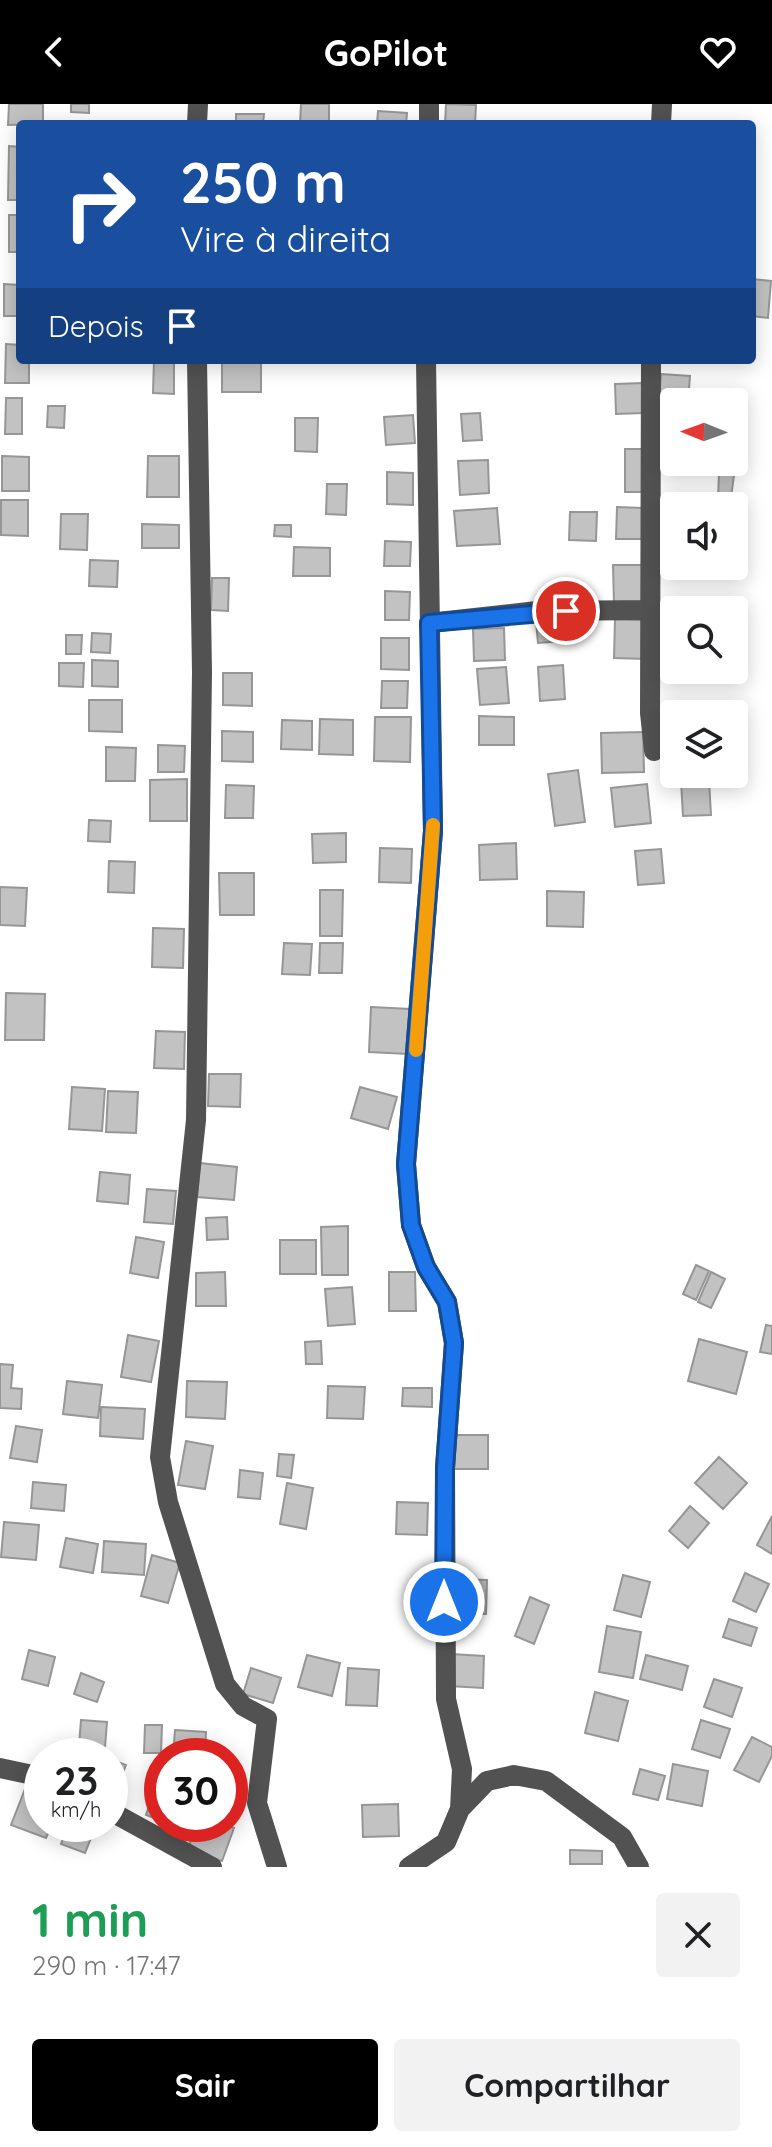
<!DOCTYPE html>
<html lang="pt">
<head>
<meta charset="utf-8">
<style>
  body { margin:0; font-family:Quicksand,sans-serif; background:#f2f2f2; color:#202124; height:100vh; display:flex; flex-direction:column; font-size:30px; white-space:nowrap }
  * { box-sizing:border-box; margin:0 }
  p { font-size:26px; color:#757577 }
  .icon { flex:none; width:44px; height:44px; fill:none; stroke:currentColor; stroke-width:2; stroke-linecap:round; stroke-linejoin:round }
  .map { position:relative; height:1763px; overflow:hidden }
  .drawer { display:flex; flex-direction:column; background:#fff; flex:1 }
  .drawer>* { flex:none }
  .guide { position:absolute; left:16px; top:16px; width:740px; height:244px; border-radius:8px; box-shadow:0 4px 20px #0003; background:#1a4fa0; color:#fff; overflow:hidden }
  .needle { width:52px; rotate:271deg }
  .fabs { position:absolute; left:660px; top:284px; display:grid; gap:16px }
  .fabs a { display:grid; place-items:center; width:88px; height:88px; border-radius:8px; background:#fff; box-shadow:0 4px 20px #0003; font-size:40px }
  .speed { position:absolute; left:24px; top:1634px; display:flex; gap:16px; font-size:40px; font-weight:700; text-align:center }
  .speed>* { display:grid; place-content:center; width:104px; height:104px; border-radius:50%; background:#fff; box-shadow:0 4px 20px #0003; line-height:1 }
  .speed small { font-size:20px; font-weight:400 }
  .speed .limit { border:12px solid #d22; background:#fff; color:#111 }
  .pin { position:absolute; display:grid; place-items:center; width:68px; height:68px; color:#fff; margin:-34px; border:4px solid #fff; border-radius:50%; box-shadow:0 2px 8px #0007 }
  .me { position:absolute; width:88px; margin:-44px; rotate:0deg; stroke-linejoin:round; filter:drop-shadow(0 0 6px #0008) }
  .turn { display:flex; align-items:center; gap:28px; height:168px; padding:0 32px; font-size:36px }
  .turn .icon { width:104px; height:104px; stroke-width:2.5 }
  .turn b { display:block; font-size:56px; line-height:68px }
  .then { display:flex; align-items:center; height:76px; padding:0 32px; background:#0003; gap:16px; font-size:30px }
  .round { display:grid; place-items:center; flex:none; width:84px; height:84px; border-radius:8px; background:#f2f2f2 }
  .head { display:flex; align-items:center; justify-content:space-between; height:136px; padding:0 32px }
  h1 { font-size:48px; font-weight:700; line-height:60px; color:#1e9e55 }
  .action { display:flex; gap:16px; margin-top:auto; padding:16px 32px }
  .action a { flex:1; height:92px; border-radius:8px; background:#000; color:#fff; font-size:32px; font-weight:700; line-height:92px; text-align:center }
  .action a+a { background:#f2f2f2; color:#202124 }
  header { display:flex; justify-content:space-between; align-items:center; height:104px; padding:0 32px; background:#000; color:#fff; font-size:36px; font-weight:700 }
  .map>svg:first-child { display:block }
</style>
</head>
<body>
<header><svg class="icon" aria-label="back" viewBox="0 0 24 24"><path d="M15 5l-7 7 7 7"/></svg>GoPilot<svg class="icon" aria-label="heart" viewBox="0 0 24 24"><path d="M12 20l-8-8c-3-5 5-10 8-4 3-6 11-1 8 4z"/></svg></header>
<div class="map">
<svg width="772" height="1763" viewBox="0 0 772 1763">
  <rect width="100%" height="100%" fill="#fff"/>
  <path fill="#c2c2c2" stroke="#969696" stroke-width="2" d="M9,0H43V20L8,21Z
    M71,0H89V9L71,8Z
    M301,0H329V20H300Z
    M446,0L476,1L475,20H445Z
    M378,7L407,9L406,20H377Z
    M236,10H264L263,20H236Z
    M9,42L20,43V96H8Z
    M9,111H20V148H9Z
    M752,175L771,177L768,214L752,212Z
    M4,180L20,181V212H4Z
    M6,240L20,241V256H29V279H5Z
    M154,256H174V290L153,289Z
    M222,256H261V288H222Z
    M661,270L690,272L688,298H674V308L658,307Z
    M643,279L644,309L616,310L615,280Z
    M6,294H22V330H5Z
    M48,302H65L64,324L47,323Z
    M480,309L482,336L463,337L461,310Z
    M413,311L415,339L386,341L384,313Z
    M295,314H318L317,348L295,347Z
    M625,345H645L646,388H625Z
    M2,352L29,353V387H2Z
    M148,352H179V393H147Z
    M488,356L489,389L460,391L458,357Z
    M387,368L413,369V401L387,400Z
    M719,370L734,371L731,394L718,393Z
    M327,380H347L346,411L326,410Z
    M1,396H28V432L1,431Z
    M617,403L643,404L642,435H616Z
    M497,404L500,440L457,442L454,407Z
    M570,408H597L596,437L569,436Z
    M61,410H88L87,446L60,445Z
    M142,420L179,421V444H142Z
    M275,421H291V433L274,432Z
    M385,437L411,438L410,462H384Z
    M294,443L330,444V472H293Z
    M90,456L118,457L117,483L89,482Z
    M613,461H644L645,499L614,500Z
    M212,474H229L228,507L211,506Z
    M385,487L410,488L409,516H385Z
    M656,512L674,513V555H656Z
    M561,515L563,537L538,539L536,517Z
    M615,515L646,516V555L614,554Z
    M504,524L505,556L474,557L473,525Z
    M92,529L111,530L110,549L91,548Z
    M66,531H82L81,550H66Z
    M381,534H409V566L381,565Z
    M92,556L118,557V583L92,582Z
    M59,559H84L83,583L59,582Z
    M563,561L565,595L540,597L538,563Z
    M506,563L509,599L480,601L477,565Z
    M223,569H252V602L223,601Z
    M382,577H408L407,604H381Z
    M89,596H122V628L89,627Z
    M479,612L514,613V641H479Z
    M375,613H411L410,658L374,657Z
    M320,615L353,616V651L319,650Z
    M282,616L312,617V646L281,645Z
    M222,627L253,628V658L222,657Z
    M643,628L644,668L602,669L601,629Z
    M158,641L185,642L184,668H158Z
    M106,643L136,644L135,677H106Z
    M578,666L585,718L555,722L548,670Z
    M187,675V717H150V676Z
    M709,676L711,711L683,712L681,677Z
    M647,680L651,719L615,723L611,684Z
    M226,681L254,682L253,714H225Z
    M89,716L111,717L110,738L88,737Z
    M346,729V758L313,759L312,730Z
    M516,739L517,775L480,776L479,741Z
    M380,744L412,745L411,779L379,778Z
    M661,745L664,779L638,781L635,747Z
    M109,757L135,758L134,789L108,788Z
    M219,769H254V811H220Z
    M0,783L27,784L25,822L0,821Z
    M320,786H343L342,832H320Z
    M547,787L584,788L583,823L547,822Z
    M153,824L184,825L183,864L152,863Z
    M284,839L312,840L310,871L282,870Z
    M320,839H343L342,869H319Z
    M6,889L45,890L44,936H5Z
    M371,903L410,905L408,950L369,948Z
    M156,927L185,928L184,965L154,964Z
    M209,970H241L240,1003L208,1002Z
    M72,983L105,985L102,1027L69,1025Z
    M360,983L397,993L388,1025L351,1014Z
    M108,987L138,988L136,1029L106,1028Z
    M200,1059L237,1063L234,1096L197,1093Z
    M100,1068L130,1071L128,1100L97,1097Z
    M147,1085L176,1087L173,1120L144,1118Z
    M227,1113L228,1135L207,1136L206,1114Z
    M348,1122V1171H322L321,1123Z
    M136,1133L164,1138L158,1174L130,1169Z
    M280,1136H316V1170H280Z
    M696,1161L709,1167L696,1196L683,1190Z
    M225,1168L226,1202H196V1169Z
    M389,1168H415L416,1207H389Z
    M711,1168L725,1175L711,1204L698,1198Z
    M352,1183L355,1220L328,1222L325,1185Z
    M766,1221L772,1222V1250L760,1248Z
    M128,1231L159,1237L151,1278L121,1273Z
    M699,1235L747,1248L736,1290L688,1277Z
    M321,1237L322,1260H306L305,1238Z
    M0,1260L13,1261L11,1284L22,1285L21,1305L0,1304Z
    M67,1277L102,1281L98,1314L63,1310Z
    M187,1277L227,1278L225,1315L186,1313Z
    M328,1282L365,1283L363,1315L327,1314Z
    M403,1284H432V1303L402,1302Z
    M101,1303L145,1305L143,1335L100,1332Z
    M16,1322L42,1326L37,1358L10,1354Z
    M453,1331H488V1365H453Z
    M186,1337L213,1342L205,1385L178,1381Z
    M279,1350L294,1351L291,1374L277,1372Z
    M719,1353L747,1379L723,1405L695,1379Z
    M240,1366L263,1369L260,1395L238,1393Z
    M33,1378L66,1381L64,1407L31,1404Z
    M287,1379L313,1384L306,1425L280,1420Z
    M397,1398L428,1399L427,1431L396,1430Z
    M690,1402L709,1419L688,1444L669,1427Z
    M772,1412V1450L757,1441Z
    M4,1418L39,1421L36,1456L1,1453Z
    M66,1434L98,1440L93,1469L60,1463Z
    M104,1437L146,1440L144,1471L102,1468Z
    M152,1451L180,1459L168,1499L141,1492Z
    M745,1469L769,1480L756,1508L733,1497Z
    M623,1471L650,1478L641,1513L614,1506Z
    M450,1475L487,1476L486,1510L448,1509Z
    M530,1493L549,1501L534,1540L515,1532Z
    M729,1515L757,1524L751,1542L723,1533Z
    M607,1522L641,1528L633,1574L599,1568Z
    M29,1546L55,1553L48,1582L22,1575Z
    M451,1550L484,1552L483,1584L449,1582Z
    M307,1551L340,1559L332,1592L298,1583Z
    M646,1551L688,1562L682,1586L640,1575Z
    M251,1564L281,1574L273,1599L243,1590Z
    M348,1564L379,1566L377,1602L346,1601Z
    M81,1569L104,1578L97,1598L74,1590Z
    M714,1575L742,1584L732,1613L704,1603Z
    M595,1588L628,1597L618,1637L585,1629Z
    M81,1616L107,1618L105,1643L79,1641Z
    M701,1616L730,1625L720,1654L692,1645Z
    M145,1621H162L161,1649H144Z
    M175,1626L206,1628L205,1652H173Z
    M752,1633L772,1643V1652L759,1678L734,1666Z
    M110,1655L126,1661L112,1695L110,1694Z
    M673,1660L708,1667L702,1702L667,1695Z
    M640,1665L665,1672L658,1696L633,1690Z
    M157,1679L162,1681V1717L146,1711Z
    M25,1685L42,1691V1720H52L46,1734L11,1721Z
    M398,1700L399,1732L363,1733L362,1701Z
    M69,1720L96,1722L85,1749L61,1740Z
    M196,1720H221L234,1724L222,1757L188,1745Z
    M570,1746L602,1747V1760H570Z"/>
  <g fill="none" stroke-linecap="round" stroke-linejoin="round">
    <path stroke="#525252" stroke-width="20" d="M197,20L198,0
      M429,20V0
      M661,20L662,0
      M197,256L202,568L196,1016L160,1353L168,1398L225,1580L243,1602L267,1615L257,1699L277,1763
      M651,256L650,609L654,647
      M429,519L537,507L652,506
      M0,1664L42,1673
      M460,1705L487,1677L514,1671L546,1677L622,1733L639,1763
      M110,1707L212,1763
      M409,1763L446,1738L460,1705L462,1665L446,1595L445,1364L454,1239L447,1198L426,1163L411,1121L406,1060L433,727L426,256"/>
  </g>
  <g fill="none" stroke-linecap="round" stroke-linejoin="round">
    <g stroke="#114b97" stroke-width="20">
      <path id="route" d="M444,1498L445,1364L454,1239L447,1198L426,1163L411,1121L406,1060L433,727L429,519L566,507"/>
    </g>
    <use href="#route" stroke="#1a73e8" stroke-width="14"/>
    <path stroke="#f59e0b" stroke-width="14" d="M416,946L433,721"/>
  </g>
</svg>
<div class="fabs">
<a><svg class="needle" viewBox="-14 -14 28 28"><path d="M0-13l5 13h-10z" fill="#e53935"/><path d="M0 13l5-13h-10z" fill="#757577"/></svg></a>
<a><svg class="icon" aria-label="sound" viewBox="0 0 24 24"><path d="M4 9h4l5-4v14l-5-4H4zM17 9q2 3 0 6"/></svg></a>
<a><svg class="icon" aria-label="search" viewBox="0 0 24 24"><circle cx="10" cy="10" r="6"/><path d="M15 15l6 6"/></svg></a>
<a><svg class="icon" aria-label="layers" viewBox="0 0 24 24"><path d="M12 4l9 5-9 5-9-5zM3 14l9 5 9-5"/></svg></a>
</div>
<div class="speed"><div>23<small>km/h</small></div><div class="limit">30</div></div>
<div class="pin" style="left:566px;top:507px;background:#d93025"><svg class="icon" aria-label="arrive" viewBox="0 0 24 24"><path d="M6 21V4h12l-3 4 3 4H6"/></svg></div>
<svg class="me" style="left:444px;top:1498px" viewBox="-20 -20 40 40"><circle r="17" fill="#1a73e8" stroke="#fff" stroke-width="3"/><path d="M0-11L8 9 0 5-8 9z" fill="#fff"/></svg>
<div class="guide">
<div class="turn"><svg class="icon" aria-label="right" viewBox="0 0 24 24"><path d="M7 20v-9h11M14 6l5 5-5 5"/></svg><div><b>250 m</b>Vire à direita</div></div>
<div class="then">Depois<svg class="icon" aria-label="arrive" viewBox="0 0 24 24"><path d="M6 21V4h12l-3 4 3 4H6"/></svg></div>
</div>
</div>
<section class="drawer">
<div class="head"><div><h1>1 min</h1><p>290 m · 17:47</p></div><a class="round"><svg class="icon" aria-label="close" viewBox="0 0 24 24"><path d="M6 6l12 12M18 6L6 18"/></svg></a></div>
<div class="action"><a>Sair</a><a>Compartilhar</a></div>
</section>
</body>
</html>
